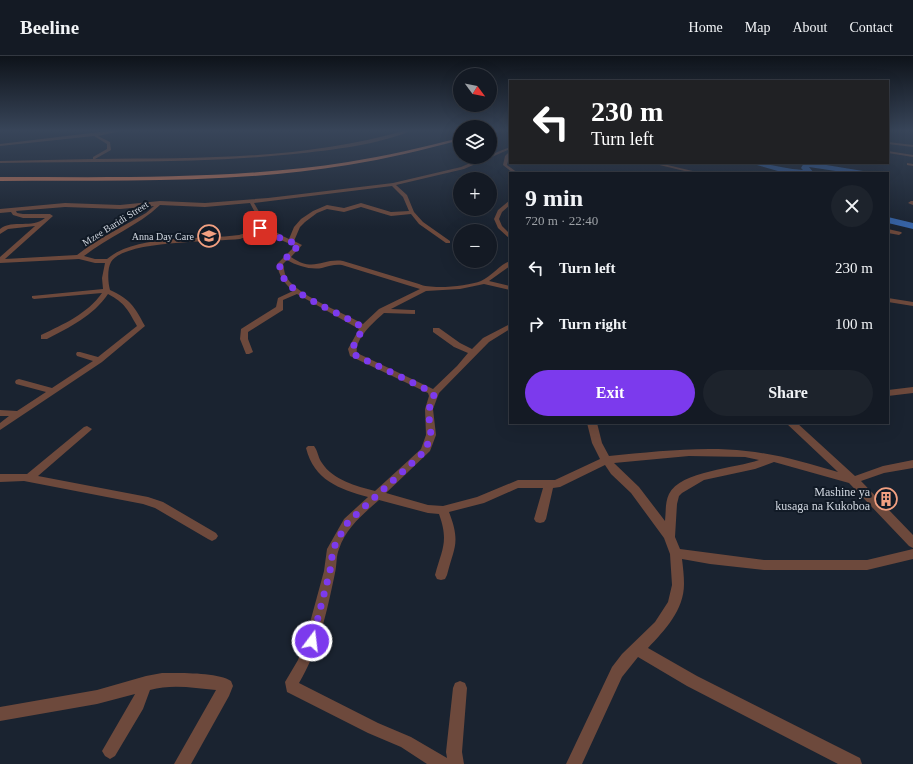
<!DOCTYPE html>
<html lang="en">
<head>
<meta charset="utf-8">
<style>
  body { margin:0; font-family:Georgia,serif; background:#1d232c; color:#f1f3f6; height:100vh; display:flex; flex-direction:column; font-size:15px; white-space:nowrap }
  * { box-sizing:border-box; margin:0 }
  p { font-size:13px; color:#9da1a6 }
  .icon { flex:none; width:22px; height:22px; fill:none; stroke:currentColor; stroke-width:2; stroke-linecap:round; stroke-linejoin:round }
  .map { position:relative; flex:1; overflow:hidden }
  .drawer { position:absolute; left:509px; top:116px; width:380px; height:252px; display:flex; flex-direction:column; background:#141a24; border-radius:0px; box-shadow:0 4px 16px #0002,0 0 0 1px #333841 }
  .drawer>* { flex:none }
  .hud { position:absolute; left:509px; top:24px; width:380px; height:84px; border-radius:0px; box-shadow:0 4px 16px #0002,0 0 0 1px #333841; background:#202124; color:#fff; overflow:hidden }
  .needle { width:26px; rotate:122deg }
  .tools { position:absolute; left:453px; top:12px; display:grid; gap:8px }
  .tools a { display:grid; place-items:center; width:44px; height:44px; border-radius:50%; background:#141a24; box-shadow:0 4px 16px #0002,0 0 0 1px #333841; font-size:20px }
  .pin { position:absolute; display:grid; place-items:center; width:34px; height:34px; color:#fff; margin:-17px; border-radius:8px; box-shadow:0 2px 6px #0006 }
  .me { position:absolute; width:44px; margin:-22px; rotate:15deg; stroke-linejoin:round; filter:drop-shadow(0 0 3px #0008) }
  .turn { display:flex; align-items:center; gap:14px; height:84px; padding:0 16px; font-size:18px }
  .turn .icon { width:52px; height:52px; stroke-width:2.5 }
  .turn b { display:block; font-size:28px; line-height:34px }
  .round { display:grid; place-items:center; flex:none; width:42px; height:42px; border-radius:21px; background:#1d232c }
  .summary { display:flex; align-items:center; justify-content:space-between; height:68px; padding:0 16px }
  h1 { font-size:24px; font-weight:600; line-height:30px }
  .button { display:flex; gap:8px; margin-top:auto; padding:8px 16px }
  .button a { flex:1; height:46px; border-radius:24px; background:#7c3aed; color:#fff; font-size:16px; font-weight:600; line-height:46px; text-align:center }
  .button a+a { background:#1d232c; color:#f1f3f6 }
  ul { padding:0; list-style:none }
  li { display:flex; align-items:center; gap:12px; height:56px; padding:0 16px }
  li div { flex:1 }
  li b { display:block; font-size:15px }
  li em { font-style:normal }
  header { display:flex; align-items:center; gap:24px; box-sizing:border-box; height:56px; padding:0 20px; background:#141a24; border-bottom:1px solid #333841 }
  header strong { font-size:19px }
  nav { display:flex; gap:22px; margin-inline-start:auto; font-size:14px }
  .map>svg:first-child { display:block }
</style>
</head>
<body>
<header>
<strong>Beeline</strong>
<nav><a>Home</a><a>Map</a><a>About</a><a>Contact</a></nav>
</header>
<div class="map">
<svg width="913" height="708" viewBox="0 0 913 708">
  <rect width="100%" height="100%" fill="#1a2330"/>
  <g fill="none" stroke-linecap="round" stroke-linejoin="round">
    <path fill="#3664a8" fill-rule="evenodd" d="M750,107C768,107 785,113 803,114L801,112L804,107H814L863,115L867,117H849L809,111L814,117H785Z
      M888,161L913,167V173L888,167Z"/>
    <path fill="#6d493c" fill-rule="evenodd" d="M116,74H126L98,80L110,86L111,94L95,103C199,102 305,104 406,74H413C377,89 332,94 294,98C196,108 98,105 0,107V105L93,103V101L107,93V88L94,80L0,90V88Z
      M888,86L913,89V91L888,88Z
      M510,91V93L464,113L396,129L407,139L414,156L423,166L450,185V187H446L419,168L411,158L391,160L361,151L344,156L327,153L317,157L305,166L300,171L294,185L302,189L291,201C314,217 322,202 343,205L419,228C432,234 468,230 481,225C492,220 499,209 510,205V210L489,225L510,230V234L484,228L460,233L426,235L391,253L412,254H415V258L384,257C375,265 354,283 357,297L433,333L457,310L468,297L454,291L433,276V272H439L460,287L472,293L483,282L510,268V273L489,286L439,337L433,353L436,379L430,395L386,437L428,449L443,450L477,441L518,424H555L600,403L592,387L587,367H597L602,387L609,400C654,396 701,390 746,395C777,398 807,407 838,416L786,367H797L855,420L883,410L913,404V412L884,417L861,425L913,479V492L909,490L849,427L774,406L755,413L704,424L682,437L679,440L677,448L675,481L680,493L764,504H867L913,493V503L867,514H764L710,508L682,503C683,511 684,520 684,528C684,554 665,574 648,592L697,620L860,702L862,708H838L687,630L638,601L622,621L582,708H566L612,611L622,598L655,566L668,546L672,529L670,498L664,482L631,437L611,418L605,409L560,431L553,432L546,463L544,466L540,467L536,466L534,463L543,432H518L484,447L449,456C461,487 454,491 447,519L445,523L441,524L437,523L435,519C442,493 449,486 439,458L428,457L379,444C363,458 346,472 339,493C336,500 337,509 335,517C327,555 319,594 299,627L378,667L411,681L447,702L446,696L453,632L455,627L460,625L465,627L467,632L462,696L464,708H427L401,691L368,677L287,636L285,626L298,604L305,585L324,515L327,493L344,463L368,441C339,433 314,424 306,392L308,390H314C318,395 318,402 322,407C333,424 356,430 375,435L421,393L426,379L425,353L429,340L428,337L350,300L348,293L359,273L297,238L283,244V254L248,276V283L253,296L249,298H246L240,283L241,273L276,251L278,242L293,235C284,227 279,220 277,208L295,190L276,182L264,172L253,178L240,183C214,186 124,184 111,206C107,213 108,227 110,234C131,244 134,250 145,270L102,306L0,374V367L9,360H0V354L17,355L46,336L16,328L15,326L16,324L19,323L52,332L93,305L77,300L76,298L77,296H80L98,301L137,270C128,254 125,247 108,238C93,260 70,271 47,283H41V279C64,268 87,258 102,237L34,243L32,242V240L103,233L102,222L105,207H95L79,203L0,207V201L35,170L8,173L0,178V173C13,163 32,173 45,162H23L13,159L11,156L0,157V153L65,147L120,149L160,145L205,147L268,142L393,127L461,111L484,101H490V99ZM392,130L403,141L409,155L391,156L361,147L344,152L327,149L313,155L301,163L294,171L289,183C271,176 263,163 254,147ZM250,147L261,168L249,176L239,179C202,184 136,178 107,203H95L84,200C108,181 138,170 160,149L205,151ZM154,150L146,157L93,187L77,199L5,203L53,160L50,158H23L17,157L16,155L65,151L120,153ZM287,204C297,210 311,214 322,212C329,210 335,208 342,209L420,233L379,253L363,268C343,256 292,238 285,218C284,215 284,211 283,208ZM689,400L745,401L759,404C737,412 680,415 669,438C665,446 666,456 665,465L639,431L614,407Z
      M888,95L913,99V101L888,97Z
      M509,96H510L507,109L518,117H513L503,109L505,100Z
      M651,107H659L701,117H693Z
      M907,107L913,108V110L907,109Z
      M510,144V149L502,156L499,163L502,170L510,178V183L498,172L494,163L498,154Z
      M911,145H913V149L908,147Z
      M888,173L901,176L902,177L899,179L888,177Z
      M888,242L913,246V250L888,246Z
      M913,331V337L888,340V334Z
      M87,370L92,373L90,375L38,420L148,441L163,446L216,477L218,480L216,483L212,485L208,483L155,452L143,448L24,425L0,426V418H27L84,371Z
      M162,617C179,617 218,616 231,625L233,630L229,640L191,708H174L216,634C194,632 172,628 150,634L143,653L115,700L110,703L105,700L102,695L135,638L97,648L0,665V651L97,634L146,620Z"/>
    <path fill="#c47455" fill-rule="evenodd" d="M495,74H502L490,79V76Z
      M460,82V84C423,94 386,103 348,109C233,128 116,124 0,125V121C116,121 233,124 348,106C386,100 423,91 460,82Z"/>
  </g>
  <linearGradient id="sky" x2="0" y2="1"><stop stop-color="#0e131a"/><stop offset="0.43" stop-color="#384559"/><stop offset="1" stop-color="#384559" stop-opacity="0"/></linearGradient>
  <rect width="913" height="173" fill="url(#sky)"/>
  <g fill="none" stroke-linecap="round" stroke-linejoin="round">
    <path stroke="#7c3aed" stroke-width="7" stroke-dasharray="0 12.6" d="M260,172L264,169L278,181L299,189L280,208C276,237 345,257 363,272L352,293L353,298L428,334L432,336L434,340L429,353V361L431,379L425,395L348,466L342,476L333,493L330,515L312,585"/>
  </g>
  <defs>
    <g id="school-ring" transform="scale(1.15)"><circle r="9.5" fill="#111a26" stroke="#f2a081" stroke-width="1.5"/><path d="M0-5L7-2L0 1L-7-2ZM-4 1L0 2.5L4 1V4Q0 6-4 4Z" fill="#f2a081"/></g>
    <g id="building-ring" transform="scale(1.15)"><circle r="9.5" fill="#111a26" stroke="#f2a081" stroke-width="1.5"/><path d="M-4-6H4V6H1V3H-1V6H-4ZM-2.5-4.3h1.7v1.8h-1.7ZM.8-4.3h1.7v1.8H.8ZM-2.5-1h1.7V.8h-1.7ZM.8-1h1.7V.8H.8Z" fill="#f2a081"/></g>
  </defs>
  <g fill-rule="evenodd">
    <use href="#school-ring" x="209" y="180"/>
    <use href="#building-ring" x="886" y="443"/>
  </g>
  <g text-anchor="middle" stroke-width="4" stroke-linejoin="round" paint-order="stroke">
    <g font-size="10" fill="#d2d8e1" stroke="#111a26">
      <text transform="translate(115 167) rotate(-32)" y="4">Mzee Baridi Street</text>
    </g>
    <g font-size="10" fill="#d2d8e1" stroke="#111a26" text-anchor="end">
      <text x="194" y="184">Anna Day Care</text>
    </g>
    <g font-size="12" fill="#d2d8e1" stroke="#111a26" text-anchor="end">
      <text x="870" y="440">Mashine ya<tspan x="870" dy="14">kusaga na Kukoboa</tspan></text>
    </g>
  </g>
</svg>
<div class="tools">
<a><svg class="needle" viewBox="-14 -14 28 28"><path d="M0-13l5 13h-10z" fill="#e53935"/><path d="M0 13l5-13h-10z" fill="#9da1a6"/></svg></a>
<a><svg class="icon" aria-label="layers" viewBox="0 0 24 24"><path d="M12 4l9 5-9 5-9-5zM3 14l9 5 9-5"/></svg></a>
<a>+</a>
<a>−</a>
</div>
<div class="pin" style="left:260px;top:172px;background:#d93025"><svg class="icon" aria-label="arrive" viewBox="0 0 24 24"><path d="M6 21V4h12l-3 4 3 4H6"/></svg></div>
<svg class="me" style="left:312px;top:585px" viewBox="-20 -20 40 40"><circle r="17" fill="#7c3aed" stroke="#fff" stroke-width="3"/><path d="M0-11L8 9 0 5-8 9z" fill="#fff"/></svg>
<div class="hud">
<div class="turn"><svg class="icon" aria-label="left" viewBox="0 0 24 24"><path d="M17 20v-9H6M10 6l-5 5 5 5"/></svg><div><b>230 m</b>Turn left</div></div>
</div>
<section class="drawer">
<div class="summary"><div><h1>9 min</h1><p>720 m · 22:40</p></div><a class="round"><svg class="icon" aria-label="close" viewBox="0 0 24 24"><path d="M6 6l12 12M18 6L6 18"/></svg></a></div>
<ul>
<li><svg class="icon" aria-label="left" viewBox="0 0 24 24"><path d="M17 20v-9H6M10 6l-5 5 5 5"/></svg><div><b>Turn left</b></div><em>230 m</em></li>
<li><svg class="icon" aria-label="right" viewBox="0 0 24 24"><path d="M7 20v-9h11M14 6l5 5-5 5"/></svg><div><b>Turn right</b></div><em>100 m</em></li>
</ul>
<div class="button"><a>Exit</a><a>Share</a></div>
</section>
</div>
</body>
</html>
